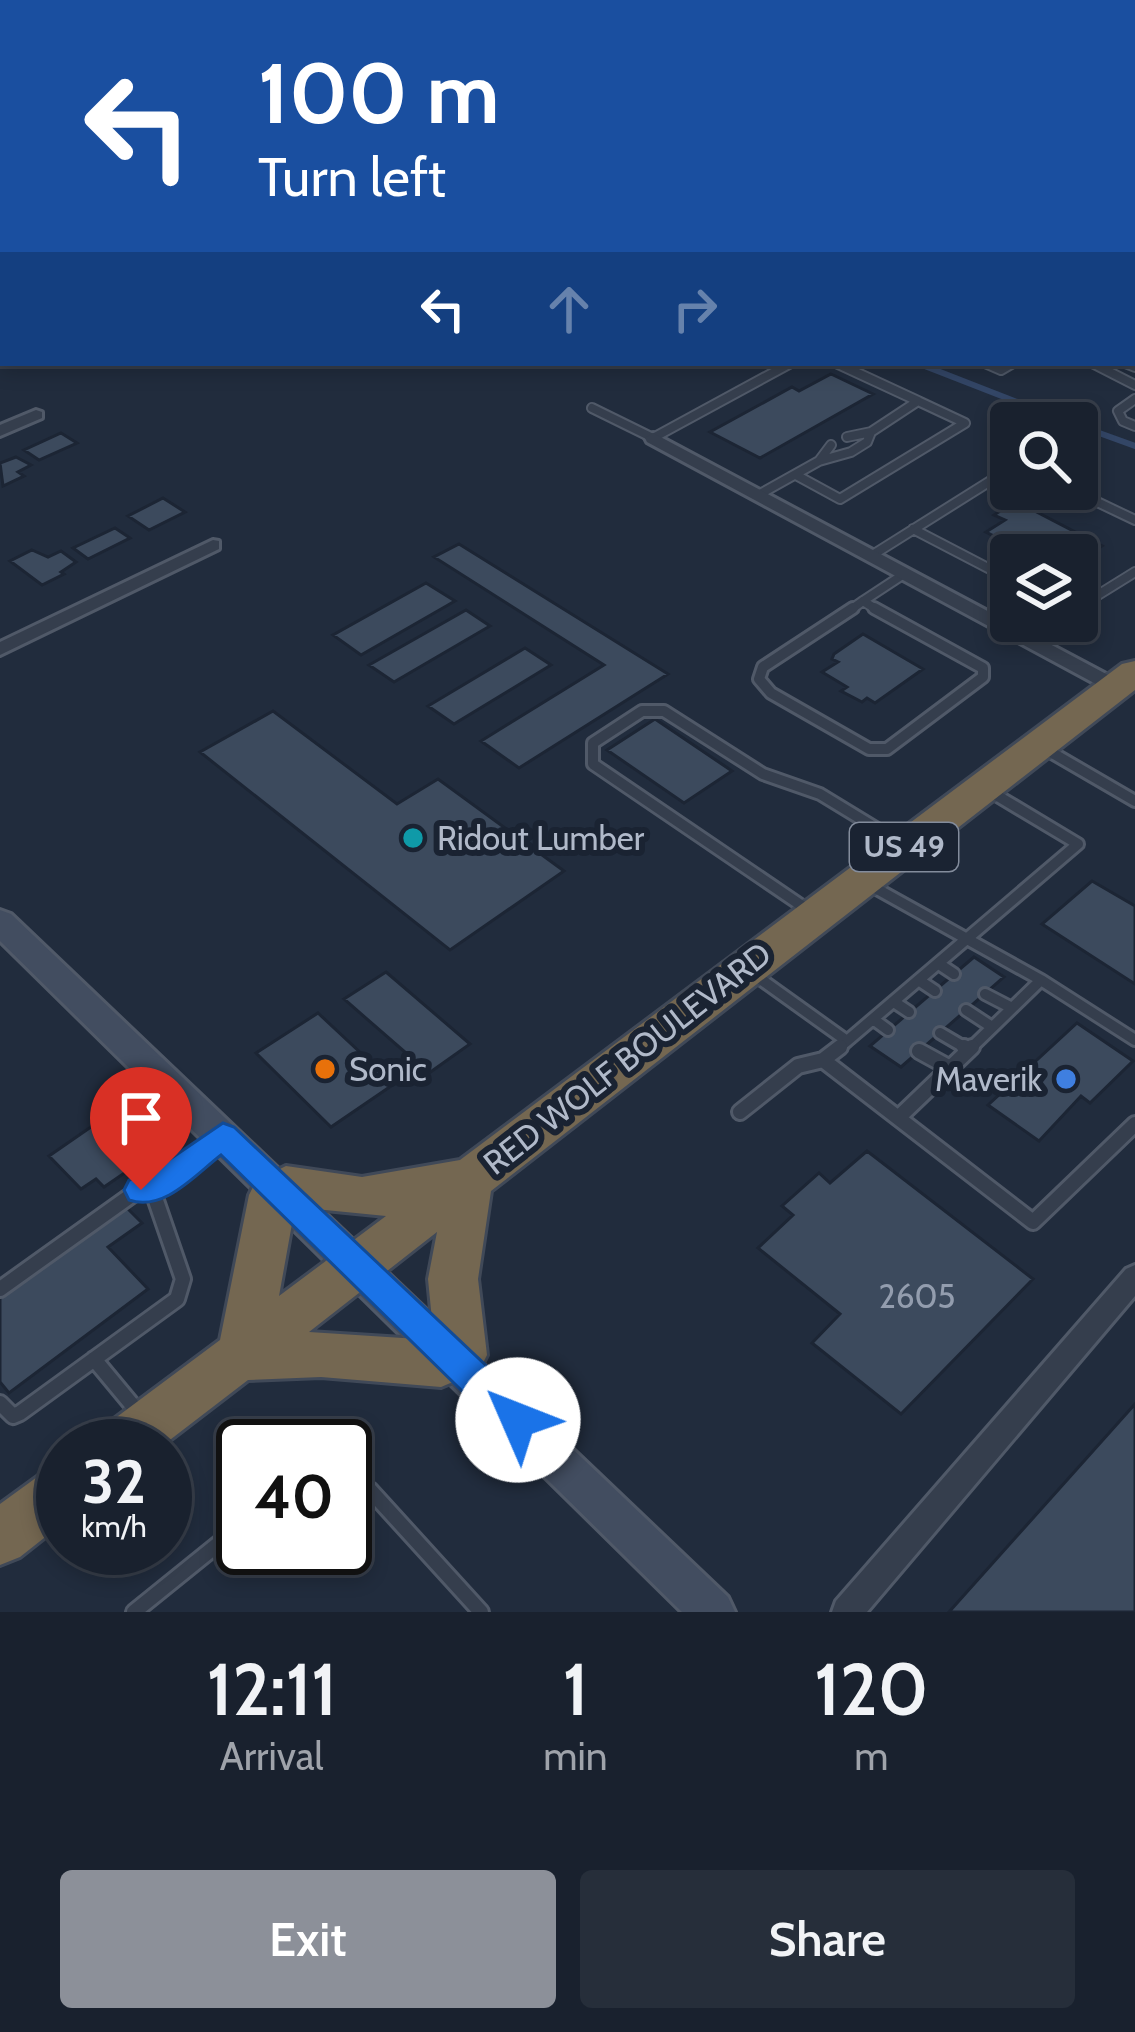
<!DOCTYPE html>
<html lang="en">
<head>
<meta charset="utf-8">
<style>
  body { margin:0; font-family:Cabin,sans-serif; background:#262e3a; color:#f1f3f6; height:100vh; display:flex; flex-direction:column; font-size:45px; white-space:nowrap }
  * { box-sizing:border-box; margin:0 }
  p { font-size:39px; color:#9fa3aa }
  .icon { flex:none; width:66px; height:66px; fill:none; stroke:currentColor; stroke-width:2; stroke-linecap:round; stroke-linejoin:round }
  .map { position:relative; height:1612px; overflow:hidden }
  .panel { display:flex; flex-direction:column; background:#19212e; flex:1 }
  .panel>* { flex:none }
  .hud { position:absolute; left:0px; top:0px; width:1137px; height:366px; box-shadow:0 6px 18px #0003,0 0 0 3px #373e4a; background:#1a4fa0; color:#fff; overflow:hidden }
  .tools { position:absolute; left:990px; top:402px; display:grid; gap:24px }
  .tools a { display:grid; place-items:center; width:108px; height:108px; border-radius:12px; background:#19212e; box-shadow:0 6px 18px #0003,0 0 0 3px #373e4a; font-size:60px }
  .speed { position:absolute; left:36px; top:1419px; display:flex; gap:24px; font-size:60px; font-weight:700; text-align:center }
  .speed>* { display:grid; place-content:center; width:156px; height:156px; border-radius:50%; background:#19212e; box-shadow:0 6px 18px #0003,0 0 0 3px #373e4a; line-height:1 }
  .speed small { font-size:30px; font-weight:400 }
  .speed .limit { border:6px solid #111; border-radius:18px; background:#fff; color:#111 }
  .pin { position:absolute; display:grid; place-items:center; width:102px; height:102px; color:#fff; margin:-123px -51px; border-radius:50% 50% 50% 0; rotate:-45deg; box-shadow:0 0 12px #0007 }
  .pin .icon { rotate:45deg }
  .me { position:absolute; width:132px; margin:-66px; rotate:314deg; stroke-linejoin:round; filter:drop-shadow(0 0 9px #0008) }
  .turn { display:flex; align-items:center; gap:42px; height:252px; padding:0 60px; font-size:54px }
  .turn .icon { width:156px; height:156px; stroke-width:2.5 }
  .turn b { display:block; font-size:84px; line-height:102px }
  .lanes { display:flex; align-items:center; height:114px; padding:0 60px; background:#0003; justify-content:center; gap:60px; direction:ltr }
  .lanes .off { opacity:.35 }
  .eta { display:flex; justify-content:space-evenly; align-items:center; height:204px; text-align:center }
  .eta b { font-size:72px; font-weight:600; line-height:84px }
  .action { display:flex; gap:24px; margin-top:auto; padding:24px 60px }
  .action a { flex:1; height:138px; border-radius:12px; background:#8c9099; color:#fff; font-size:48px; font-weight:600; line-height:138px; text-align:center }
  .action a+a { background:#262e3a; color:#f1f3f6 }
  .map>svg:first-child { display:block }
</style>
</head>
<body>
<div class="map">
<svg width="1135" height="1612" viewBox="0 0 1135 1612">
  <rect width="100%" height="100%" fill="#212c3d"/>
  <g fill="none" stroke-linecap="round" stroke-linejoin="round">
    <path stroke="#334666" stroke-width="6" d="M917,363L1071,423
      M1077,425L1135,446"/>
  </g>
  <path fill="#3c4a5d" stroke="#1c2534" stroke-width="3" d="M831,374L873,394L760,458L710,432L792,387L799,391Z
    M61,433L77,443L39,460L24,450Z
    M16,457L31,465L18,472L24,476L3,486L0,463Z
    M163,498L185,512L149,530L128,516Z
    M1014,502L1027,507L1102,546L1077,562V555H1031L986,532L1005,520L994,515Z
    M115,528L130,538L88,559L73,548Z
    M459,544L668,674L519,768L481,741L604,665L434,557Z
    M32,550L48,557L61,551L76,562L61,572L64,574L42,585L10,561Z
    M426,583L455,601L361,655L333,635Z
    M466,610L490,626L394,682L369,665Z
    M863,634L923,669L875,703L867,698L862,702L841,691L847,687L822,672L838,662L832,659L834,654Z
    M525,648L551,665L454,724L428,706Z
    M273,711L397,804L438,779L564,871L450,950L200,752Z
    M655,719L732,771L684,803L607,750Z
    M1092,881L1135,906V984L1042,924Z
    M974,957L1004,977L901,1067L870,1046Z
    M386,972L470,1044L429,1073L344,999Z
    M318,1013L394,1084L331,1127L256,1053Z
    M1077,1023L1133,1061L1090,1103L1081,1096L1039,1141L988,1105Z
    M101,1120L142,1161L104,1187L96,1179L81,1189L49,1156Z
    M867,1151L1033,1279L901,1414L812,1343L840,1314L758,1248L793,1215L782,1206L819,1173L830,1183Z
    M126,1207L142,1223L108,1247L148,1289L9,1393L0,1382V1296Z
    M1135,1404V1612H949Z"/>
  <g fill="none" stroke-linecap="round" stroke-linejoin="round">
    <g stroke="#505968" stroke-width="12">
      <path id="lane-far2" d="M985,363L1001,370L1013,363
        M1092,363L1135,385
        M1125,363L1135,367
        M1135,399L1118,411L1123,421L1135,426
        M592,408L653,438L791,363
        M847,437L871,432
        M819,461L831,445
        M796,475L840,499L965,423L918,401
        M1070,489L1135,520
        M760,494L819,461L851,452L867,442L871,432L918,401L836,363
        M913,529L1011,580
        M871,556L1011,468
        M863,601L879,611
        M863,601L904,574
        M1077,608L1135,572
        M849,611L863,601"/>
    </g>
    <g stroke="#505968" stroke-width="16">
      <path id="lane-far1" d="M853,608L763,667L759,679L771,693L869,749H887L983,677V668L874,608
        M1042,747L1135,801
        M868,884L1041,980L1135,1040
        M808,910L593,764V743L642,711H664L763,774L820,794L902,844
        M939,964L954,974
        M752,973L847,1041L1078,844L991,792
        M920,981L935,991
        M985,994L1012,1008
        M894,1002L909,1012
        M966,1010L992,1027
        M873,1019L888,1030
        M940,1033L969,1050
        M836,1050L847,1041
        M969,1050L1041,980"/>
    </g>
    <g stroke="#505968" stroke-width="20">
      <path id="lane" d="M840,1047L823,1060L1033,1222L1135,1124
        M964,1047L969,1050
        M919,1051L950,1068
        M740,1112L798,1066L823,1060
        M898,1118L972,1047
        M0,1289L133,1194L152,1189
        M94,1359L138,1412
        M0,1403L13,1416L20,1413L177,1299L183,1279L152,1189L220,1138
        M345,1475L370,1490L481,1612
        M134,1612L243,1524"/>
    </g>
    <g stroke="#505968" stroke-width="6">
      <path id="street" d="M36,410L42,412V418L0,436V425Z
        M653,433L1123,683L1126,687L1116,693L1109,691L647,442L645,438Z
        M213,540L219,541V549L0,655V642Z
        M1135,1265V1296L867,1612H832L836,1601L1126,1269Z"/>
    </g>
    <g stroke="#505968" stroke-width="6">
      <path id="secondary" d="M1134,264H1135V276H1134Z
        M0,910L11,914L728,1597L735,1612H682L0,941Z"/>
    </g>
    <g stroke="#404958" stroke-width="6">
      <path id="highway" d="M1092,0H1120L1123,3H1095Z
        M1135,661V690L491,1191L478,1279L487,1355L479,1371L441,1387L321,1377L248,1380L162,1446H94L102,1428L220,1340L249,1195L256,1181L286,1166L362,1177L460,1160L1122,664ZM295,1207L386,1216L279,1296ZM437,1232L428,1279L434,1340L309,1332Z
        M63,1464V1523L20,1557L0,1565V1504L44,1472Z"/>
    </g>
    <path stroke="#40575b" stroke-width="3" stroke-dasharray="6 6" stroke-linecap="butt" d="M259,0L266,3
      M452,0L460,3
      M326,3L335,0"/>
    <use href="#lane-far2" stroke="#353e4d" stroke-width="8"/>
    <use href="#lane-far1" stroke="#353e4d" stroke-width="10"/>
    <use href="#lane" stroke="#353e4d" stroke-width="14"/>
    <use href="#street" fill="#353e4d" fill-rule="evenodd"/>
    <use href="#secondary" fill="#424d60" fill-rule="evenodd"/>
    <use href="#highway" fill="#746751" fill-rule="evenodd"/>
  </g>
  <path fill="#1a73e8" stroke="#114b97" stroke-width="3" d="M223,1123L234,1127L531,1408L536,1420L531,1433L518,1438L505,1433L221,1155C195,1175 164,1212 129,1200L124,1190L129,1180L145,1176Z"/>
  <circle fill="#0f9aa8" stroke="#1a2332" stroke-width="4.5" cx="413" cy="838" r="12"/>
  <circle fill="#e8710a" stroke="#1a2332" stroke-width="4.5" cx="325" cy="1069" r="12"/>
  <circle fill="#3f7fe0" stroke="#1a2332" stroke-width="4.5" cx="1066" cy="1079" r="12"/>
  <g text-anchor="middle" stroke-width="12" stroke-linejoin="round" paint-order="stroke">
    <rect fill="#1a2332" stroke="#838c9c" stroke-width="3" x="850" y="823" width="108" height="48" rx="9"/>
    <g font-size="30" font-weight="bold" fill="#b0b9c9">
      <text x="904" y="857">US 49</text>
    </g>
    <g font-size="33" fill="#b0b9c9" stroke="#1a2332" text-anchor="start">
      <text x="437" y="850">Ridout Lumber</text>
      <text x="349" y="1081">Sonic</text>
      <text x="1042" y="1091" text-anchor="end">Maverik</text>
    </g>
    <g font-size="33" fill="#b0b9c9" stroke="#1a2332">
      <text transform="translate(627 1058) rotate(-38)" y="12">RED WOLF BOULEVARD</text>
    </g>
    <g font-size="33" fill="#939dae">
      <text x="917" y="1308">2605</text>
    </g>
  </g>
</svg>
<div class="tools">
<a><svg class="icon" aria-label="search" viewBox="0 0 24 24"><circle cx="10" cy="10" r="6"/><path d="M15 15l6 6"/></svg></a>
<a><svg class="icon" aria-label="layers" viewBox="0 0 24 24"><path d="M12 4l9 5-9 5-9-5zM3 14l9 5 9-5"/></svg></a>
</div>
<div class="speed"><div>32<small>km/h</small></div><div class="limit">40</div></div>
<div class="pin" style="left:141px;top:1190px;background:#d93025"><svg class="icon" aria-label="arrive" viewBox="0 0 24 24"><path d="M6 21V4h12l-3 4 3 4H6"/></svg></div>
<svg class="me" style="left:518px;top:1420px" viewBox="-20 -20 40 40"><circle r="19" fill="#fff"/><path d="M0-13L10 11 0 6-10 11z" fill="#1a73e8"/></svg>
<div class="hud">
<div class="turn"><svg class="icon" aria-label="left" viewBox="0 0 24 24"><path d="M17 20v-9H6M10 6l-5 5 5 5"/></svg><div><b>100 m</b>Turn left</div></div>
<div class="lanes"><svg class="icon" aria-label="left" viewBox="0 0 24 24"><path d="M17 20v-9H6M10 6l-5 5 5 5"/></svg><svg class="icon off" aria-label="ahead" viewBox="0 0 24 24"><path d="M12 20V5M6 11l6-6 6 6"/></svg><svg class="icon off" aria-label="right" viewBox="0 0 24 24"><path d="M7 20v-9h11M14 6l5 5-5 5"/></svg></div>
</div>
</div>
<section class="panel">
<div class="eta">
<div><b>12:11</b><p>Arrival</p></div>
<div><b>1</b><p>min</p></div>
<div><b>120</b><p>m</p></div>
</div>
<div class="action"><a>Exit</a><a>Share</a></div>
</section>
</body>
</html>
